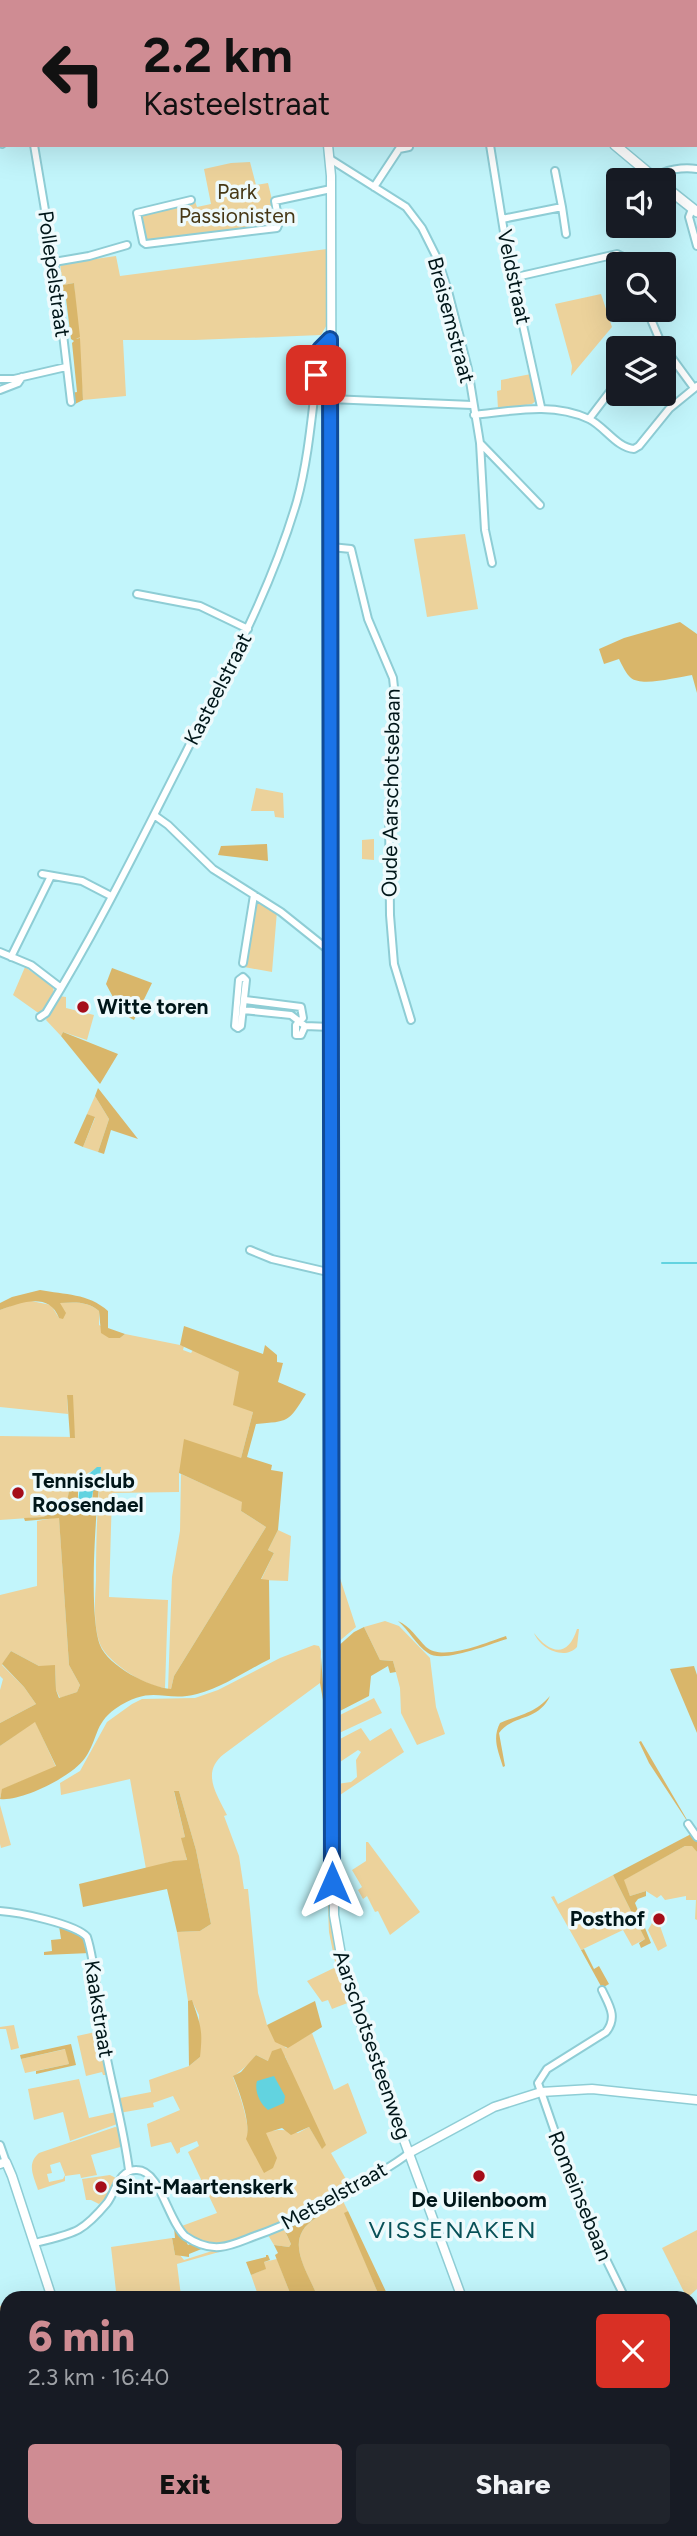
<!DOCTYPE html>
<html lang="en">
<head>
<meta charset="utf-8">
<style>
  body { margin:0; font-family:Figtree,sans-serif; background:#20242c; color:#f1f3f6; height:100vh; display:flex; flex-direction:column; font-size:26px; white-space:nowrap }
  * { box-sizing:border-box; margin:0 }
  p { font-size:23px; color:#9ea1a6 }
  .icon { flex:none; width:38px; height:38px; fill:none; stroke:currentColor; stroke-width:2; stroke-linecap:round; stroke-linejoin:round }
  .map { position:relative; flex:1; overflow:hidden }
  .panel { position:absolute; left:0px; top:2291px; width:698px; height:247px; display:flex; flex-direction:column; background:#171b24; border-radius:21px 21px 0 0; box-shadow:0 7px 28px #0002 }
  .panel>* { flex:none }
  .top-card { position:absolute; left:0px; top:0px; width:698px; height:147px; box-shadow:0 7px 28px #0002; background:#cf8c93; color:#111; overflow:hidden }
  .fabs { position:absolute; left:606px; top:168px; display:grid; gap:14px }
  .fabs a { display:grid; place-items:center; width:70px; height:70px; border-radius:7px; background:#171b24; box-shadow:0 7px 28px #0002; font-size:35px }
  .pin { position:absolute; display:grid; place-items:center; width:60px; height:60px; color:#fff; margin:-30px; border-radius:14px; box-shadow:0 4px 10px #0006 }
  .me { position:absolute; width:77px; margin:-38px; rotate:0deg; stroke-linejoin:round; filter:drop-shadow(0 0 5px #0008) }
  .turn { display:flex; align-items:center; gap:24px; height:147px; padding:0 28px; font-size:32px }
  .turn .icon { width:91px; height:91px; stroke-width:2.5 }
  .turn b { display:block; font-size:49px; line-height:60px }
  .round { display:grid; place-items:center; flex:none; width:74px; height:74px; border-radius:7px; background:#20242c }
  .head { display:flex; align-items:center; justify-content:space-between; height:119px; padding:0 28px }
  h1 { font-size:42px; font-weight:800; line-height:52px; color:#cf8c93 }
  .action { display:flex; gap:14px; margin-top:auto; padding:14px 28px }
  .action a { flex:1; height:80px; border-radius:7px; background:#cf8c93; color:#111; font-size:28px; font-weight:800; line-height:80px; text-align:center }
  .action a+a { background:#20242c; color:#f1f3f6 }
  .map>svg:first-child { display:block }
</style>
</head>
<body>
<div class="map">
<svg width="697" height="2536" viewBox="0 0 697 2536">
  <rect width="100%" height="100%" fill="#c2f5fb"/>
  <path fill="#ecd29b" fill-rule="evenodd" d="M250,162L256,185L268,183L277,221L276,225L145,241L139,217L143,211L195,201L197,207L211,204L204,169L231,163Z
    M327,249L329,321L321,335L195,340H123L126,396L83,400L74,283L63,285L60,264L116,256L120,276Z
    M601,294L612,327L571,376L572,366L555,304Z
    M531,374L537,400L532,404L498,409L497,391L501,390V380Z
    M465,534L478,609L427,617L414,539Z
    M256,788L283,793L284,818L275,817L274,811H251Z
    M374,839V860L362,859V840Z
    M255,898L277,911L272,972L244,967Z
    M25,967L53,987L54,993L42,1012H37L13,995Z
    M59,996L66,997V1008L94,1015L87,1040L63,1032L61,1036L46,1020Z
    M95,1096L109,1119L98,1152L83,1147L95,1118L87,1114Z
    M26,1300L51,1305L59,1318L60,1303C73,1302 88,1301 99,1311V1325L120,1338L125,1334L180,1345L184,1346L183,1350L191,1353L193,1350L239,1372L253,1412L241,1458L179,1473V1492L112,1493L109,1597L168,1600L165,1688C146,1687 107,1662 100,1644C93,1625 95,1600 96,1580C96,1542 97,1505 101,1467L88,1473L80,1483L78,1478L71,1481L66,1507L43,1517L0,1520V1436L75,1437L67,1395L68,1414L0,1407V1310Z
    M181,1474L243,1502L241,1511L266,1527L174,1676L171,1689H168L172,1577L180,1531Z
    M59,1517L69,1665L80,1685L77,1692L60,1698L56,1690L55,1666H39L11,1651L2,1665L24,1687L36,1704L0,1723V1690L3,1679L0,1676V1595L37,1586V1521Z
    M278,1530L291,1536L288,1581L261,1580L274,1553L268,1550Z
    M339,1575L356,1627L336,1644V1577Z
    M385,1621L399,1626L430,1658L436,1707L445,1734L417,1745L401,1713L400,1688L393,1661L380,1660L364,1627Z
    M577,1629H579L577,1647C564,1661 540,1648 534,1633C550,1654 568,1658 577,1629Z
    M314,1645L319,1646L321,1651L320,1683L224,1754C201,1772 216,1793 227,1815L224,1816L239,1856L244,1889H248L258,1993L267,2025L286,2048L312,2033L334,2090L348,2083L367,2133L331,2153L351,2188L290,2220L231,2243L205,2244L187,2235L179,2227L217,2213L188,2152L199,2146L197,2141L180,2148V2152L177,2154L171,2142L151,2147L147,2124L180,2110L173,2096L153,2103L154,2107L119,2113L115,2099L151,2092L149,2080L189,2066L200,2057L199,2015L192,2001H188L177,1932L200,1931L211,1924L196,1850L179,1791L174,1792L185,1837L182,1838L187,1861H173L146,1869L130,1779L61,1795L60,1783L80,1771L107,1722L132,1704L142,1699L195,1698L218,1690L280,1658ZM256,2055L268,2061L285,2056L322,2148L309,2127L298,2133C279,2126 268,2133 248,2134C248,2118 239,2092 233,2077L250,2063Z
    M374,1698L382,1713L337,1734L336,1717Z
    M35,1721L56,1767L3,1789L0,1797V1746Z
    M361,1728L370,1741L391,1728L404,1752L337,1797V1784L351,1782L357,1777L356,1760L361,1752L358,1750L337,1764L338,1740Z
    M0,1805L11,1845L1,1848L0,1844Z
    M366,1842H368L420,1912L390,1935L378,1911L375,1912L367,1896L363,1899L358,1890L362,1887L352,1870L366,1861Z
    M685,1846H693L697,1852V1920L695,1919L696,1900H686V1896L665,1900L661,1895L657,1898L646,1891L630,1896L623,1880Z
    M613,1875L645,1939L632,1946L623,1930L581,1950L551,1897L554,1896L558,1904Z
    M330,1884L331,1917L350,2002L332,2009L328,2000L322,2002L307,1981L336,1967L329,1932L327,1886Z
    M652,1923L660,1926L667,1946L658,1951L648,1930Z
    M14,2025L19,2048L11,2050L6,2029H0V2027Z
    M100,2031L108,2075H103L102,2072L86,2076L77,2036Z
    M66,2049L69,2064L25,2073L21,2059Z
    M79,2079L89,2118L116,2112L120,2123L70,2141L63,2112L34,2120L28,2089Z
    M115,2127L120,2128L124,2146L91,2155L97,2175L81,2178L80,2174L65,2176V2181L38,2190C34,2177 26,2164 39,2153ZM60,2162L65,2175L63,2179L49,2182L47,2174L52,2173L50,2165Z
    M110,2175L116,2178L108,2196L99,2204L91,2200H86L82,2179Z
    M342,2199L348,2211L345,2213L380,2298H318C307,2270 282,2239 316,2218L314,2215Z
    M284,2229L291,2244L289,2247L274,2245L268,2235Z
    M697,2230V2289L687,2298L662,2248Z
    M172,2238L175,2255L179,2254L184,2260L215,2250L240,2246L177,2264L181,2296L98,2298L116,2291L111,2247Z
    M277,2259L292,2298H259L251,2275L265,2269L264,2262Z
    M7,2304V2382L0,2384V2306Z
    M697,2481V2534L692,2536H662L665,2531L691,2530V2486Z
    M402,2530L503,2531L507,2536H388Z
    M198,2531H239L242,2536H202Z"/>
  <path fill="#d9b66a" d="M74,283L80,337L76,339L80,338L83,400L73,405L71,393L77,392L72,343L74,341L71,339L65,291H60L63,285Z
    M680,622L697,634V693L692,675C678,677 642,687 631,678C626,674 622,665 619,659L604,664L599,649L624,638Z
    M267,844L268,861L218,855L221,846Z
    M112,968L152,983L134,1020L110,1007L114,999L106,984Z
    M63,1032L118,1054L100,1084L61,1036Z
    M98,1088L138,1139L111,1130L104,1154L98,1152L109,1119L95,1096Z
    M87,1114L95,1117L83,1147L74,1143Z
    M40,1290C65,1295 88,1293 108,1311V1328L125,1334L120,1338H109L101,1333L99,1311C88,1301 74,1302 60,1303L66,1313L63,1319L59,1318C49,1291 20,1303 0,1310V1303L12,1297Z
    M184,1326L263,1354L265,1345L277,1355V1362L283,1363L278,1382L306,1394C288,1423 289,1421 256,1424L247,1457L272,1465L271,1470L283,1472L278,1530L268,1550L274,1553L261,1579L269,1580L270,1659C247,1670 222,1688 197,1694C163,1703 153,1683 115,1709C94,1724 98,1740 85,1758C73,1776 21,1802 0,1799L2,1789L56,1766L35,1722L0,1746V1723L36,1704L24,1687L2,1664L11,1651L39,1666L55,1665L56,1690L59,1698L77,1692L80,1685L69,1665L59,1518L25,1521L24,1518L43,1517L66,1507L71,1480L73,1477H78V1507L92,1503L93,1490L99,1488C95,1521 89,1616 100,1645C108,1666 149,1687 171,1689L174,1676L266,1527L241,1511L242,1502L179,1473L184,1439L241,1458L253,1412L233,1405L239,1372L180,1345Z
    M67,1395H73L75,1438H70Z
    M398,1621C410,1626 417,1638 426,1647C443,1662 487,1642 506,1636L507,1639C490,1644 442,1664 428,1653C416,1645 409,1630 398,1621Z
    M364,1627L380,1660L393,1661L396,1672L390,1673L388,1666L371,1676L369,1696L336,1713V1648L354,1632Z
    M329,1641V1717H326L320,1683L321,1657L324,1699L326,1703L324,1643Z
    M694,1666L697,1675V1733L670,1669Z
    M550,1696C538,1722 513,1714 499,1733L505,1766L503,1767C498,1750 492,1739 500,1723C521,1714 534,1714 550,1696Z
    M641,1741L693,1830L649,1763L639,1742Z
    M174,1791H179L196,1850L211,1924L200,1931L177,1932L167,1889L83,1907L79,1884L173,1861L187,1860L181,1838L185,1837Z
    M693,1833L697,1841V1852L692,1846H685L624,1880L630,1896L646,1891V1896L638,1899L635,1903L651,1943L641,1948L639,1943L645,1939L613,1875Z
    M59,1926L83,1935L90,1953L44,1955V1952L52,1951L51,1940L61,1939Z
    M584,1949L594,1969L599,1966L609,1984L602,1988L581,1950Z
    M192,2000C201,2026 203,2030 200,2057L189,2066L188,2001Z
    M315,2001L322,2027L288,2048L275,2042L267,2025Z
    M71,2044L76,2065L36,2074V2071L69,2064L65,2049L21,2059L20,2055Z
    M281,2048L326,2145L322,2149L309,2127L291,2135L282,2128L266,2133L277,2158L273,2168L264,2173L246,2139C252,2126 239,2090 233,2076L241,2072L256,2055L268,2061L272,2051Z
    M348,2211L389,2298H380L344,2213Z
    M314,2215L316,2218C282,2239 307,2269 318,2298H292L275,2255L278,2253L274,2245L289,2247L291,2244L284,2229Z
    M174,2227L188,2241L187,2244L189,2245L191,2242L204,2248L189,2254V2257L175,2255L172,2238H175Z
    M266,2255H268L270,2260L264,2262L266,2269L251,2275L246,2262L266,2257Z"/>
  <path fill="#62d3e0" d="M97,1467H101L99,1488L93,1491L90,1507H78C80,1483 79,1482 97,1467Z
    M274,2076L285,2096L284,2103L268,2110C260,2104 254,2091 257,2081Z"/>
  <g fill="none" stroke-linecap="round" stroke-linejoin="round">
    <path stroke="#62d3e0" stroke-width="2" d="M662,1263H697"/>
    <g stroke="#8ecdd5" stroke-width="10">
      <path id="street" d="M176,0V2
        M284,0L285,2
        M317,0V2
        M570,0V2
        M499,2L501,0
        M0,143L2,144
        M34,145L56,275L71,402
        M490,145L508,257L541,407
        M330,159L406,207L422,228L438,260L448,291L468,369L480,443L540,505
        M555,171L562,207
        M655,178C664,169 684,167 697,169
        M374,187L399,149L409,147
        M191,200L137,213L143,242L146,244L277,228L279,223L275,201L331,189
        M692,209L689,217L697,246
        M502,219L562,207L566,234
        M54,262L89,256L127,245
        M512,278L617,254L625,258L628,264
        M647,310L661,343L694,388
        M0,379H14L66,367
        M0,390L18,383L22,377
        M330,399L472,405
        M474,415C513,411 552,402 589,419C604,426 617,448 634,449L639,446L669,409L697,386
        M589,419L618,381
        M480,443L485,530L492,563
        M331,547L351,549L368,619L393,678L396,706L389,813L390,915L394,964L411,1020
        M137,594L200,606L248,629
        M154,815L168,825L213,869L281,912L331,952
        M42,874L82,881L111,896
        M0,952L31,965L61,988
        M11,957L51,876
        M243,963L254,895
        M243,977L246,980L241,1026L238,1028L235,1026L239,980Z
        M245,1000L301,1007L303,1018L296,1025V1035H301L305,1026
        M243,1010L291,1015L305,1026L331,1027
        M40,1017L46,1013C98,929 141,840 186,752C227,670 271,590 297,501C310,454 313,398 320,350L330,339
        M250,1250L272,1259L332,1273
        M688,1824L697,1837
        M0,1911C18,1912 76,1924 87,1937C96,1964 97,2004 102,2033C110,2080 123,2124 129,2170
        M602,1990C609,2005 618,2017 606,2032L547,2069L538,2083L576,2193L601,2249L625,2298
        M0,2145L6,2162
        M35,2243C74,2233 81,2234 107,2203C116,2191 119,2169 137,2170C160,2170 168,2221 185,2236C195,2243 208,2248 220,2247C232,2246 244,2240 255,2236C296,2222 332,2202 369,2179C382,2171 397,2163 409,2153
        M0,2486L7,2520
        M9,2530L10,2536
        M625,2530L627,2536"/>
    </g>
    <g stroke="#8ecdd5" stroke-width="11">
      <path id="secondary" d="M437,0L439,2
        M328,145L331,176L334,1915L344,1972L353,2001L462,2298
        M409,2153L494,2107L541,2092L592,2089L697,2100
        M0,2164L6,2162L12,2176L52,2298
        M133,2530L137,2536
        M547,2530L549,2536"/>
    </g>
    <g stroke="#8ecdd5" stroke-width="12">
      <path id="primary" d="M0,95L2,94
        M0,102H2
        M615,145L657,180
        M663,185L697,212"/>
    </g>
    <use href="#street" stroke="#fff" stroke-width="6"/>
    <use href="#secondary" stroke="#fff" stroke-width="8"/>
    <use href="#primary" stroke="#fff" stroke-width="9"/>
    <path stroke="#38575b" stroke-width="2" stroke-dasharray="9 9" stroke-linecap="butt" d="M636,0L637,2
      M649,0L650,2
      M696,86L697,87
      M696,99H697"/>
  </g>
  <g fill="none" stroke-linecap="round" stroke-linejoin="round">
    <g stroke="#114b97" stroke-width="18">
      <path id="route" d="M316,375L320,349L330,339L332,1883"/>
    </g>
    <use href="#route" stroke="#1a73e8" stroke-width="12"/>
  </g>
  <g fill="#a50d1a" stroke="#eefafc" stroke-width="2.5">
    <circle cx="83" cy="1007" r="7"/>
    <circle cx="18" cy="1493" r="7"/>
    <circle cx="659" cy="1919" r="7"/>
    <circle cx="479" cy="2176" r="7"/>
    <circle cx="101" cy="2187" r="7"/>
  </g>
  <g text-anchor="middle" stroke-width="7" stroke-linejoin="round" paint-order="stroke">
    <g font-size="21" fill="#473816" stroke="#eefafc">
      <text x="237" y="199">Park<tspan x="237" dy="24">Passionisten</tspan></text>
    </g>
    <g font-size="21" fill="#001619" stroke="#eefafc">
      <text transform="translate(54 274) rotate(82)" y="7">Pollepelstraat</text>
      <text transform="translate(514 277) rotate(78)" y="7">Veldstraat</text>
      <text transform="translate(451 320) rotate(75)" y="7">Breisemstraat</text>
      <text transform="translate(218 689) rotate(-63)" y="7">Kasteelstraat</text>
      <text transform="translate(391 793) rotate(-89)" y="7">Oude Aarschotsebaan</text>
      <text transform="translate(99 2009) rotate(81)" y="7">Kaakstraat</text>
      <text transform="translate(372 2045) rotate(71)" y="7">Aarschotsesteenweg</text>
      <text transform="translate(334 2196) rotate(-29)" y="7">Metselstraat</text>
      <text transform="translate(580 2196) rotate(68)" y="7">Romeinsebaan</text>
    </g>
    <g font-size="21" font-weight="bold" fill="#001619" stroke="#eefafc" text-anchor="start">
      <text x="97" y="1014">Witte toren</text>
      <text x="32" y="1488">Tennisclub<tspan x="32" dy="24">Roosendael</tspan></text>
      <text x="645" y="1926" text-anchor="end">Posthof</text>
      <text x="115" y="2194">Sint-Maartenskerk</text>
      <text x="479" y="2207" text-anchor="middle">De Uilenboom</text>
    </g>
    <g font-size="24" letter-spacing="2" fill="#085158" stroke="#eefafc">
      <text x="453" y="2238">VISSENAKEN</text>
    </g>
  </g>
</svg>
<div class="fabs">
<a><svg class="icon" aria-label="sound" viewBox="0 0 24 24"><path d="M4 9h4l5-4v14l-5-4H4zM17 9q2 3 0 6"/></svg></a>
<a><svg class="icon" aria-label="search" viewBox="0 0 24 24"><circle cx="10" cy="10" r="6"/><path d="M15 15l6 6"/></svg></a>
<a><svg class="icon" aria-label="layers" viewBox="0 0 24 24"><path d="M12 4l9 5-9 5-9-5zM3 14l9 5 9-5"/></svg></a>
</div>
<div class="pin" style="left:316px;top:375px;background:#d93025"><svg class="icon" aria-label="arrive" viewBox="0 0 24 24"><path d="M6 21V4h12l-3 4 3 4H6"/></svg></div>
<svg class="me" style="left:332px;top:1883px" viewBox="-20 -20 40 40"><path d="M0-17L14 15 0 8-14 15z" fill="#1a73e8" stroke="#fff" stroke-width="4"/></svg>
<div class="top-card">
<div class="turn"><svg class="icon" aria-label="left" viewBox="0 0 24 24"><path d="M17 20v-9H6M10 6l-5 5 5 5"/></svg><div><b>2.2 km</b>Kasteelstraat</div></div>
</div>
<section class="panel">
<div class="head"><div><h1>6 min</h1><p>2.3 km · 16:40</p></div><a class="round" style="background:#d93025;color:#fff"><svg class="icon" aria-label="close" viewBox="0 0 24 24"><path d="M6 6l12 12M18 6L6 18"/></svg></a></div>
<div class="action"><a>Exit</a><a>Share</a></div>
</section>
</div>
</body>
</html>
